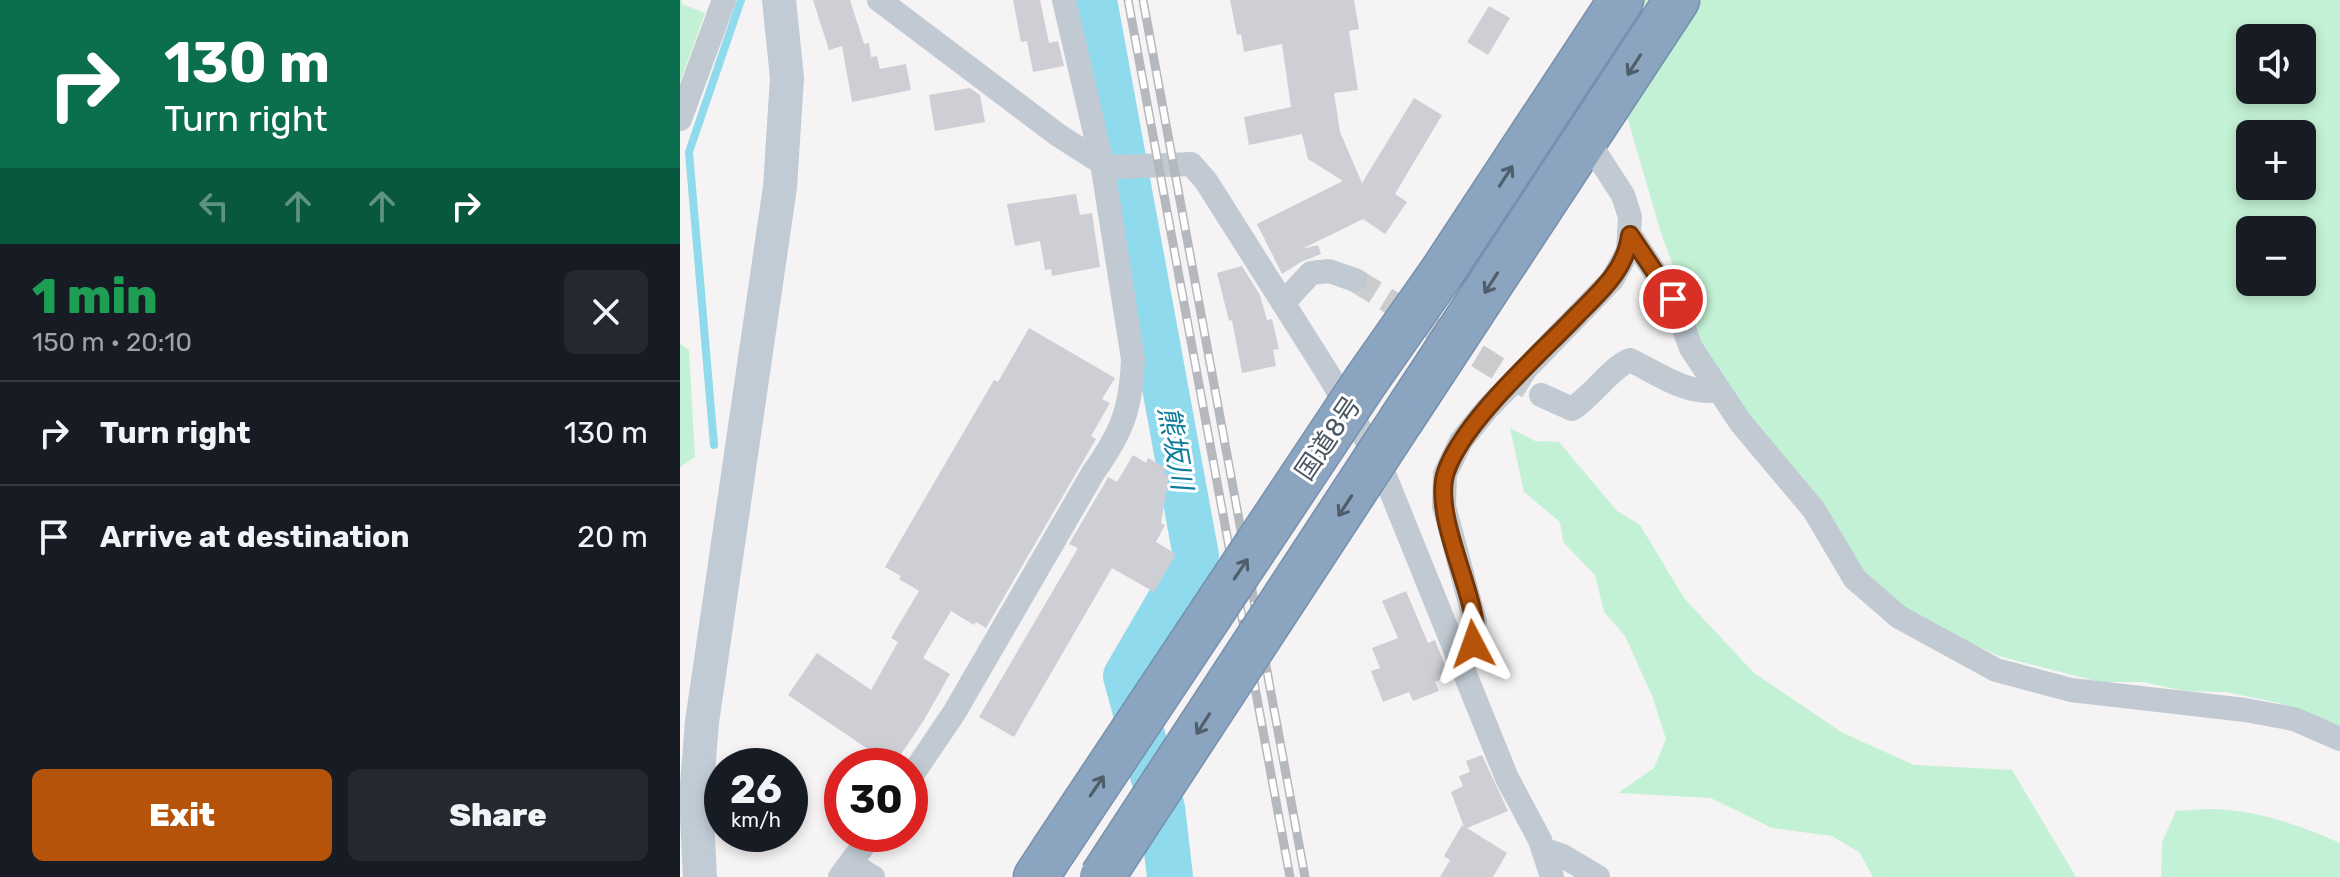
<!DOCTYPE html>
<html lang="en">
<head>
<meta charset="utf-8">
<style>
  body { margin:0; font-family:Rubik,"Noto Sans JP",sans-serif; background:#242831; color:#f1f3f6; height:100vh; display:flex; flex-direction:column; font-size:30px; white-space:nowrap }
  * { box-sizing:border-box; margin:0 }
  p { font-size:26px; color:#9ea1a6 }
  .icon { flex:none; width:44px; height:44px; fill:none; stroke:currentColor; stroke-width:2; stroke-linecap:round; stroke-linejoin:round }
  .map { position:relative; flex:1; overflow:hidden }
  .side { display:flex; flex-direction:column; background:#171b24; width:680px }
  .side>* { flex:none }
  .hud { background:#0b6e4f; color:#fff; overflow:hidden }
  .buttons { position:absolute; left:1556px; top:24px; display:grid; gap:16px }
  .buttons a { display:grid; place-items:center; width:80px; height:80px; border-radius:12px; background:#171b24; box-shadow:0 4px 12px #0003; font-size:40px }
  .speed { position:absolute; left:24px; top:748px; display:flex; gap:16px; font-size:40px; font-weight:700; text-align:center }
  .speed>* { display:grid; place-content:center; width:104px; height:104px; border-radius:50%; background:#171b24; box-shadow:0 4px 12px #0003; line-height:1 }
  .speed small { font-size:20px; font-weight:400 }
  .speed .limit { border:12px solid #d22; background:#fff; color:#111 }
  .pin { position:absolute; display:grid; place-items:center; width:68px; height:68px; color:#fff; margin:-34px; border:4px solid #fff; border-radius:50%; box-shadow:0 2px 8px #0007 }
  .me { position:absolute; width:88px; margin:-44px; rotate:356deg; stroke-linejoin:round; filter:drop-shadow(0 0 6px #0008) }
  .turn { display:flex; align-items:center; gap:28px; height:168px; padding:0 32px; font-size:36px }
  .turn .icon { width:104px; height:104px; stroke-width:2.5 }
  .turn b { display:block; font-size:56px; line-height:68px }
  .lanes { display:flex; align-items:center; height:76px; padding:0 32px; background:#0003; justify-content:center; gap:40px; direction:ltr }
  .lanes .off { opacity:.35 }
  .round { display:grid; place-items:center; flex:none; width:84px; height:84px; border-radius:12px; background:#242831 }
  .headline { display:flex; align-items:center; justify-content:space-between; height:136px; padding:0 32px }
  h1 { font-size:48px; font-weight:800; line-height:60px; color:#1e9e55 }
  .cta { display:flex; gap:16px; margin-top:auto; padding:16px 32px }
  .cta a { flex:1; height:92px; border-radius:12px; background:#b45309; color:#fff; font-size:32px; font-weight:800; line-height:92px; text-align:center }
  .cta a+a { background:#242831; color:#f1f3f6 }
  ul { padding:0; list-style:none }
  li { display:flex; align-items:center; gap:24px; height:104px; padding:0 32px; border-top:2px solid #363941 }
  li div { flex:1 }
  li b { display:block; font-size:30px }
  li em { font-style:normal }
  main { display:flex; flex:1; min-height:0 }
  .map>svg:first-child { display:block }
</style>
</head>
<body>
<main>
<section class="side">
<div class="hud">
<div class="turn"><svg class="icon" aria-label="right" viewBox="0 0 24 24"><path d="M7 20v-9h11M14 6l5 5-5 5"/></svg><div><b>130 m</b>Turn right</div></div>
<div class="lanes"><svg class="icon off" aria-label="left" viewBox="0 0 24 24"><path d="M17 20v-9H6M10 6l-5 5 5 5"/></svg><svg class="icon off" aria-label="ahead" viewBox="0 0 24 24"><path d="M12 20V5M6 11l6-6 6 6"/></svg><svg class="icon off" aria-label="ahead" viewBox="0 0 24 24"><path d="M12 20V5M6 11l6-6 6 6"/></svg><svg class="icon" aria-label="right" viewBox="0 0 24 24"><path d="M7 20v-9h11M14 6l5 5-5 5"/></svg></div>
</div>
<div class="headline"><div><h1>1 min</h1><p>150 m · 20:10</p></div><a class="round"><svg class="icon" aria-label="close" viewBox="0 0 24 24"><path d="M6 6l12 12M18 6L6 18"/></svg></a></div>
<ul>
<li><svg class="icon" aria-label="right" viewBox="0 0 24 24"><path d="M7 20v-9h11M14 6l5 5-5 5"/></svg><div><b>Turn right</b></div><em>130 m</em></li>
<li><svg class="icon" aria-label="arrive" viewBox="0 0 24 24"><path d="M6 21V4h12l-3 4 3 4H6"/></svg><div><b>Arrive at destination</b></div><em>20 m</em></li>
</ul>
<div class="cta"><a>Exit</a><a>Share</a></div>
</section>
<div class="map">
<svg width="1660" height="877" viewBox="0 0 1660 877">
  <rect width="100%" height="100%" fill="#f5f3f3"/>
  <path fill="#c3f1d5" fill-rule="evenodd" d="M0,0H2V4L25,13L0,82Z
    M913,0H1660V728L1599,703L1546,692L1505,691L1463,682H1420L1322,657L1267,633L1222,606L1187,579L1061,407L1026,354L981,233ZM1570,38H1622V90H1570ZM1570,134H1622V186H1570ZM1570,230H1622V282H1570Z
    M0,344L9,350L15,457L0,467Z
    M830,428L855,441L879,442L937,511L960,525L1004,598L1074,673L1163,733L1234,765L1332,770L1396,877H1193L1180,853L1152,836L1092,828L1031,798L938,793L974,768L986,739L973,698L945,636L924,612L915,575L883,542L880,522L844,492Z
    M1527,809C1574,809 1617,824 1660,843V877H1481L1482,842L1496,811Z"/>
  <g fill="none" stroke-linecap="round" stroke-linejoin="round">
    <path stroke="#90daee" stroke-width="8" d="M34,445L9,152L61,0"/>
    <path stroke="#90daee" stroke-width="46" d="M414,0L516,556L446,676L482,808L490,877"/>
  </g>
  <path fill="#cdcfd5" d="M133,0H170L184,44L189,43L191,57L197,56L200,69L226,64L231,90L172,102L162,46L149,50Z
    M333,0H360L369,43L378,41L384,66L353,72L347,41L341,42Z
    M550,0H674L679,29L669,31L678,90L654,93L660,132L682,183L734,98L762,115L715,194L727,202L705,234L683,219L622,249L638,245L641,254L621,262L602,274L577,224L663,181L628,159L622,134L569,145L564,117L611,107L602,44L564,52L561,34L557,35Z
    M809,6L830,18L808,55L787,42Z
    M290,88L300,95L305,122L255,131L249,95Z
    M396,194L400,215L412,213L420,267L372,276L371,269L365,270L360,241L335,246L327,204Z
    M562,266L580,295L587,320L592,319L599,349L593,350L596,366L562,373L552,320L549,321L537,273Z
    M349,328L435,378L422,399L430,403L411,436L416,439L306,628L296,622L294,625L271,611L243,658L270,674L244,720L213,766L108,695L137,653L191,690L218,642L211,638L239,591L219,579L221,576L205,567L314,380L318,382Z
    M453,455L466,463L468,458L486,468L484,473L489,476L481,523L485,525L476,542L496,554L474,592L432,568L334,737L299,717L398,548L389,544L426,481L428,477L437,482Z
    M726,591L748,643L755,640L769,676L755,682L759,691L733,701L729,692L703,702L691,671L700,668L692,648L718,638L702,601Z
    M802,755L828,811L787,828L827,853L813,877H760L770,860L764,856L782,825L784,827L771,792L783,786L779,776L790,772L786,761Z"/>
  <g fill="none" stroke-linecap="round" stroke-linejoin="round">
    <path stroke="#caccce" stroke-width="24" stroke-dasharray="24 12" stroke-linecap="butt" d="M675,280L861,395"/>
    <g stroke="#7690ad" stroke-width="47">
      <path id="highway" d="M687,379L762,272L941,0
        M723,417L997,0
        M356,877L373,851"/>
    </g>
    <path stroke="#c1cad2" stroke-width="24" d="M199,0L378,135L422,163L436,167L511,164L526,181L650,377L700,464L827,778L860,840L872,877
      M0,119L44,0
      M950,235L993,299L1011,348L1061,423L1134,510L1175,579L1219,617L1316,670L1391,690L1565,710L1614,719L1660,739
      M603,303L631,273L649,271L675,280
      M861,395L892,409C912,396 933,366 950,360C977,373 1008,396 1038,390
      M779,656L793,644L795,622L764,506L765,474L781,441L807,409L932,280L948,251L950,217L943,195L906,138
      M230,778L274,713L413,473C442,432 451,410 453,359L422,163L384,0
      M863,849L883,856L918,877
      M171,864L193,877
      M160,877L192,834"/>
    <path stroke="#c1cbd6" stroke-width="34" d="M20,877L16,798L22,722L100,187L107,78L99,0"/>
    <use href="#highway" stroke="#8ba5c1" stroke-width="44"/>
    <g stroke="#b5b8bd" stroke-width="9">
      <path id="rail" d="M448,0L610,877
        M463,0L625,877"/>
    </g>
    <use href="#rail" stroke="#fff" stroke-width="6" stroke-dasharray="18" stroke-linecap="butt"/>
    <g stroke="#7690ad" stroke-width="47" stroke-linecap="butt">
      <path id="highway-bridge" d="M373,851L687,379
        M422,877L723,417"/>
    </g>
    <use href="#highway-bridge" stroke="#8ba5c1" stroke-width="44"/>
  </g>
  <defs><path id="oneway-shaft" d="M-6 0H5M1.5-3L5.5 0L1.5 3" fill="none" stroke-width="1.6" stroke-linecap="round" stroke-linejoin="round" transform="scale(2)"/></defs>
  <g stroke="#505e6b">
    <use href="#oneway-shaft" transform="translate(954 65) rotate(123)"/>
    <use href="#oneway-shaft" transform="translate(826 176) rotate(-57)"/>
    <use href="#oneway-shaft" transform="translate(811 283) rotate(123)"/>
    <use href="#oneway-shaft" transform="translate(665 506) rotate(123)"/>
    <use href="#oneway-shaft" transform="translate(561 569) rotate(-56)"/>
    <use href="#oneway-shaft" transform="translate(523 724) rotate(123)"/>
    <use href="#oneway-shaft" transform="translate(417 786) rotate(-56)"/>
  </g>
  <g fill="none" stroke-linecap="round" stroke-linejoin="round">
    <g stroke="#753606" stroke-width="20">
      <path id="route" d="M793,644C794,636 796,627 794,619C788,579 753,510 766,472C783,421 860,354 898,314C921,291 946,269 950,235L993,299"/>
    </g>
    <use href="#route" stroke="#b45309" stroke-width="14"/>
  </g>
  <g text-anchor="middle" stroke-width="6" stroke-linejoin="round" paint-order="stroke">
    <g font-size="26" fill="#4a5661" stroke="#fff">
      <text transform="translate(648 438) rotate(-56)" y="9">国道8号</text>
    </g>
    <g font-size="28" font-style="italic" fill="#0c7c9b" stroke="#fff">
      <text transform="translate(496 448) rotate(80)" y="10">熊坂川</text>
    </g>
  </g>
</svg>
<div class="buttons">
<a><svg class="icon" aria-label="sound" viewBox="0 0 24 24"><path d="M4 9h4l5-4v14l-5-4H4zM17 9q2 3 0 6"/></svg></a>
<a>+</a>
<a>−</a>
</div>
<div class="speed"><div>26<small>km/h</small></div><div class="limit">30</div></div>
<div class="pin" style="left:993px;top:299px;background:#d93025"><svg class="icon" aria-label="arrive" viewBox="0 0 24 24"><path d="M6 21V4h12l-3 4 3 4H6"/></svg></div>
<svg class="me" style="left:793px;top:644px" viewBox="-20 -20 40 40"><path d="M0-17L14 15 0 8-14 15z" fill="#b45309" stroke="#fff" stroke-width="4"/></svg>
</div>
</main>
</body>
</html>
